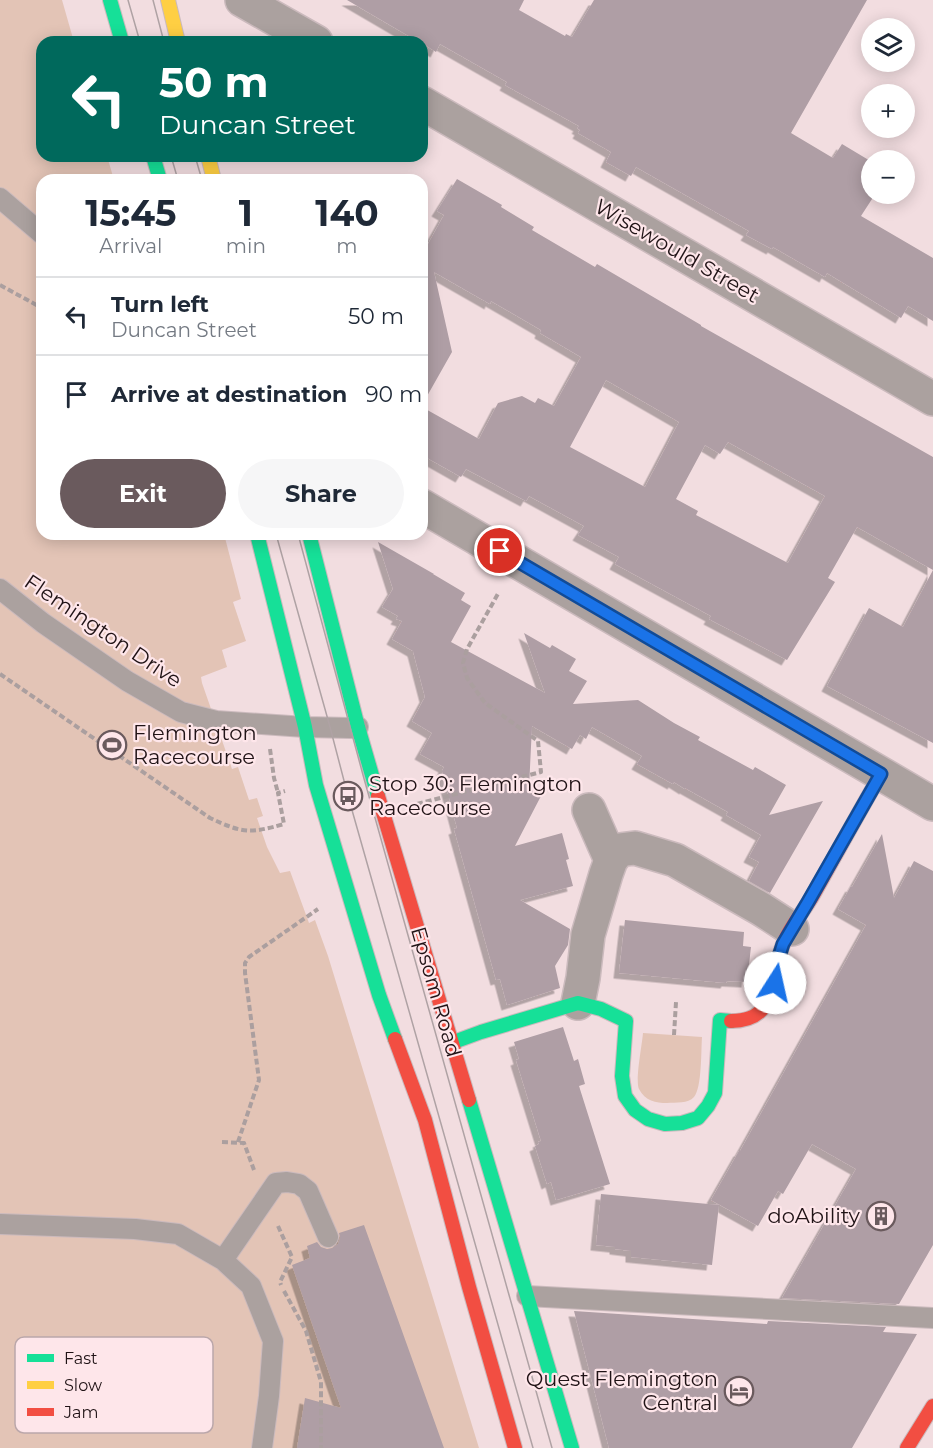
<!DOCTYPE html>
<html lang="en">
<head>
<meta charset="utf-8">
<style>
  body { margin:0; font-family:Montserrat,sans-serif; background:#f6f6f7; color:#1f2937; height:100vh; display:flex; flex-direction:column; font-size:22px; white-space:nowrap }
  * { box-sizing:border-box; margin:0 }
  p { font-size:20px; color:#747a83 }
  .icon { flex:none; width:33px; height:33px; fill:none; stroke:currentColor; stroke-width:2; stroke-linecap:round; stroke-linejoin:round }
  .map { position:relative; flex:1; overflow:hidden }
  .panel { position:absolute; left:36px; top:174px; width:392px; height:366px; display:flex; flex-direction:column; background:#fff; border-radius:18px; box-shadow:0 3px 15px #0003 }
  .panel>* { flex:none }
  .hud { position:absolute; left:36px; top:36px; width:392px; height:126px; border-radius:18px; box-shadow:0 3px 15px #0003; background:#00695c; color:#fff; overflow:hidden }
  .buttons { position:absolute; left:861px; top:18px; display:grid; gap:12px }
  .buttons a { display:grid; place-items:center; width:54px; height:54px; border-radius:50%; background:#fff; box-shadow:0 3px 15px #0003; font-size:30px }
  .pin { position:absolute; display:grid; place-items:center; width:51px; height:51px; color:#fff; margin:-26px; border:3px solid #fff; border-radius:50%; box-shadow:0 2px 6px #0007 }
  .me { position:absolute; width:66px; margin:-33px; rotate:10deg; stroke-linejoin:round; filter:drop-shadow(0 0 4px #0008) }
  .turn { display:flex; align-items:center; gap:21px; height:126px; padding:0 24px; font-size:27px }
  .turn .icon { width:78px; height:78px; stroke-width:2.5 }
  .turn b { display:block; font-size:42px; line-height:51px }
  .eta { display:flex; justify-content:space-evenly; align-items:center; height:102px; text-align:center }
  .eta b { font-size:36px; font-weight:700; line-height:42px }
  .action { display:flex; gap:12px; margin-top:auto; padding:12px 24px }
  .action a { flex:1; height:69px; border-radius:36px; background:#6a5a5d; color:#fff; font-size:24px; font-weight:700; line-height:69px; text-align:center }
  .action a+a { background:#f6f6f7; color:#1f2937 }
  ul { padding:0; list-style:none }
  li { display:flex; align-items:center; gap:18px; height:78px; padding:0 24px; border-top:2px solid #e0e1e3 }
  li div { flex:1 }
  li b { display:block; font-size:22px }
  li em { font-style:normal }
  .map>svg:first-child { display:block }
</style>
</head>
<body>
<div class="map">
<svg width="933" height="1448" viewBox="0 0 933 1448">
  <defs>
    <filter id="shadow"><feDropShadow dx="-5.5" dy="5.5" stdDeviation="0" flood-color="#0004"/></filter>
  </defs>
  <rect width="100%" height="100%" fill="#f2dde0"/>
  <path fill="#e3c4b6" d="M0,0H62L74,42H42V156H107L114,180H42V534H224L241,599L233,602L246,641L222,650L227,667L201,677L202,683L232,769L238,767L249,800L257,798L263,816L257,818L267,847L280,873L290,871L309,923L315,920L328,956L479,1448H0Z
    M643,1033L702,1037C701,1050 702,1088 694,1097C688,1104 676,1102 667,1103C656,1103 645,1101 639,1089C635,1081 642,1045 643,1033Z"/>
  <path fill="#af9ea5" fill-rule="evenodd" filter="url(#shadow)" d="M347,0H524L519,10L565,36L566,34L572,37L594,0H867L791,133L833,158L842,144L872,162V199L861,216L933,258V321L908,306L901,318L827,273L825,277L773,247L772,249L746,235L749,231L636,167L631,176L606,162L611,152L578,133L580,130L577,128L579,126L505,85L507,82L440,44L436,52L422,43V42H419Z
    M457,179L502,205L501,207L534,227L532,230L595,267L597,264L701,325V326L933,457V743L827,686L869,608L903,627L933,570L866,532L857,527L828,578L835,582L787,660L709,619L711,616L615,564L619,557L578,535L584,526L529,496L526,501L466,469L461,477L422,455V407L479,439L498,403L522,396L535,403L538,398L554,406L581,357L540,333L541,330L491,301L490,304L434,272L452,352L422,405V268H427L422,265V255L444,215L437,211ZM606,380L679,422L645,487L570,447ZM728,442L825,496L788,563L696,515L698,511L676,499L705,445L720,454Z
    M378,542L434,574H433L465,593L461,600L471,606L451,642L545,693L524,633L550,648L552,645L576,659L569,671L587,681L573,704L638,700L674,723L700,737L698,740L753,770L755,767L786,785L769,815L823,801L770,893L749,881L759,862L749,857L761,835L726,815L728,812L685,788V789L674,782L673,784L637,764L642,756L592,727L586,739L580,735L572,749L532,726L529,788L541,796L515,846L562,833L569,859L566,860L573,886L520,900L570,929L568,945L555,966L560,988L507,1005L500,979L496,980L454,829L457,828L442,771L444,767L420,754L432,733L412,721L425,697L413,651L392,639L402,621L396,619L398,616L382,607L393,589Z
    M882,834L894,898L914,861L933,871V1245L899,1304L782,1298L856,1169L812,1144L783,1194L778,1191L758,1226L711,1200L739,1151H740L866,925L838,909L851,886L852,887Z
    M625,920L744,932L743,946L751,947L747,982L727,981L726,983L704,981L619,973Z
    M563,1027L574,1061L578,1059L585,1084L579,1086L610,1184L556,1200L551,1182L547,1184L535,1146L539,1144L538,1142L541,1141L516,1060L519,1059L514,1042Z
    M601,1194L719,1205L712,1265L631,1257V1251L615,1249V1247L596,1245Z
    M364,1225L444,1448H297L305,1398L341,1408L292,1265L310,1258L307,1246L317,1242L321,1247L327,1249L332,1248L338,1244L340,1238L339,1233Z
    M574,1311L767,1324L768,1321L886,1327L883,1332L917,1334L852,1448H609Z"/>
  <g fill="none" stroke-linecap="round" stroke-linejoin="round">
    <g stroke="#cbbabd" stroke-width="22">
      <path id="lane" d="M0,198L42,234
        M0,589L43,623L127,681L181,712L216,721L305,727L350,728L358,727
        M0,1224L135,1229L178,1234L223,1260L251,1286L273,1341L269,1396L262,1448
        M223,1260L276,1183L287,1182L299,1184L308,1191L328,1237
        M527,1296L933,1318"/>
    </g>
    <g stroke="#cbbabd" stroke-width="36">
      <path id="street" d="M242,0L316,42
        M422,103L933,399
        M422,506L933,804
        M589,810L611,860
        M578,1003L583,978L588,935L606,874L611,860L619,850L635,848L675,860L761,909L792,929"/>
    </g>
    <g stroke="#cbbabd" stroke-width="16">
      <path id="fast" d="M110,0L122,42
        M153,156L160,180
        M257,534L305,727L316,785L379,995L395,1039
        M309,534L358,727L378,796
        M451,1043L481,1032L578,1003L601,1009L626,1021L622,1076L625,1096L635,1110L648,1119L665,1124L682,1123L698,1118L708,1106L715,1093L720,1020L731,1021
        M469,1100L572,1448"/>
    </g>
    <g stroke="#cbbabd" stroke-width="16">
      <path id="slow" d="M168,0L178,42
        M208,156L214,180"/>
    </g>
    <g stroke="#cbbabd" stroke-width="16">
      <path id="jam" d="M378,796L469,1100
        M731,1021C745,1021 756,1018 764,1007C778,988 774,963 784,942C791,925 804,911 813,895C836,854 858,814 881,774
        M395,1039L425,1120L469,1287L515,1448
        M907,1448L933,1406"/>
    </g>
    <path stroke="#ab9f9f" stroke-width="4" stroke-dasharray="6 3" stroke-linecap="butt" d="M0,285L42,308
      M0,674L210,818C242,833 249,834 284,824L278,793L285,791
      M270,749L274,778L278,793
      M417,804L541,772L538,741L485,703L467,678L463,663L467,649L499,592
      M674,1035L676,1002
      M222,1142L244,1143L254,1170
      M238,1142L259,1080L245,973V963L249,957L318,909
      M278,1226L292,1257L280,1282L281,1285
      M284,1291L306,1331L321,1382V1448"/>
    <use href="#lane" stroke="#aba19f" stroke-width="20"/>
    <use href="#street" stroke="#aba19f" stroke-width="33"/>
    <use href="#fast" stroke="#16e098" stroke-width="14"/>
    <use href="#slow" stroke="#ffcf43" stroke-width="14"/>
    <use href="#jam" stroke="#f24e42" stroke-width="14"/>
    <path stroke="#afa2a4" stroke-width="1.5" d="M128,0L140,42
      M153,0L164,42
      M171,156L178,180
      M195,156L202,180
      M276,534L330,727L348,796L533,1448
      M298,534L363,775L552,1448"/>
  </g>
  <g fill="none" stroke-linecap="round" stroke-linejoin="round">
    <g stroke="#114b97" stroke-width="15">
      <path id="route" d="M500,551L881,774L808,902L783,944L776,966L775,983"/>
    </g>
    <use href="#route" stroke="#1a73e8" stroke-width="10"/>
  </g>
  <defs>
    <g id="stadium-ring" transform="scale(1.5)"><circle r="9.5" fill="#fee6ea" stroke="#6a5a5d" stroke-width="1.5"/><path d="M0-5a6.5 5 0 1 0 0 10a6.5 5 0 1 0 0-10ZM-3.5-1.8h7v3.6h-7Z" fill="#6a5a5d"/></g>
    <g id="bus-ring" transform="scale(1.5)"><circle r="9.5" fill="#fee6ea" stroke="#6a5a5d" stroke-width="1.5"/><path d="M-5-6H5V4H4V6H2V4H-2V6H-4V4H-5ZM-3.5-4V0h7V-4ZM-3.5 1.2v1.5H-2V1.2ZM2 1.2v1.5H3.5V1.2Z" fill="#6a5a5d"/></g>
    <g id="building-ring" transform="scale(1.5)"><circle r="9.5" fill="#fee6ea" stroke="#6a5a5d" stroke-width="1.5"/><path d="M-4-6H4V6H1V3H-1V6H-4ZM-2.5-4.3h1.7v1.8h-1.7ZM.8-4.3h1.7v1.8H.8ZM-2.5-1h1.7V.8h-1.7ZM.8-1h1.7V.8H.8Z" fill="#6a5a5d"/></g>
    <g id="hotel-ring" transform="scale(1.5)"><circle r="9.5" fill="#fee6ea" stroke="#6a5a5d" stroke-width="1.5"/><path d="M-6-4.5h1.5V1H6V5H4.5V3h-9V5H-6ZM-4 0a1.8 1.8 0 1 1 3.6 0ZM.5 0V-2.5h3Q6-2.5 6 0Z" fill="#6a5a5d"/></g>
  </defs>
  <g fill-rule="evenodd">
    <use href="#stadium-ring" x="112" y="745"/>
    <use href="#bus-ring" x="348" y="796"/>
    <use href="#building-ring" x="881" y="1216"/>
    <use href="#hotel-ring" x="739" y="1391"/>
  </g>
  <g text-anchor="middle" stroke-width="4.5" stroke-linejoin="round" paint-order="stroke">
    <g font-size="21" fill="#201316" stroke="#fee6ea">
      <text transform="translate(677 251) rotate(30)" y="7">Wisewould Street</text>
      <text transform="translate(103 631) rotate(34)" y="7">Flemington Drive</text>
      <text transform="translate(436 992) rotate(74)" y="7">Epsom Road</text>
    </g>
    <g font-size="21" fill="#201316" stroke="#fee6ea" text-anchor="start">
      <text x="133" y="740">Flemington<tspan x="133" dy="24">Racecourse</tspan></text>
      <text x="369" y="791">Stop 30: Flemington<tspan x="369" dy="24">Racecourse</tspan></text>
      <text x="860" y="1223" text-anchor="end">doAbility</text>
      <text x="718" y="1386" text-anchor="end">Quest Flemington<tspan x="718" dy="24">Central</tspan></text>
    </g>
  </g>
  <rect x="15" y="1337" width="198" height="96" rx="9" fill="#fee6ea" stroke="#bba7aa" stroke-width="1.5"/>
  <rect x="27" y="1354" width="27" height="8" fill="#16e098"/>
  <rect x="27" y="1381" width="27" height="8" fill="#ffcf43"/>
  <rect x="27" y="1408" width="27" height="8" fill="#f24e42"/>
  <g font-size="16" fill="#201316">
    <text x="64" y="1364">Fast</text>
    <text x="64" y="1391">Slow</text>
    <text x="64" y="1418">Jam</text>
  </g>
</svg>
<div class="buttons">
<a><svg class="icon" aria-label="layers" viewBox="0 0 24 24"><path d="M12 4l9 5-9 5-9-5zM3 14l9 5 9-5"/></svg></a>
<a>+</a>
<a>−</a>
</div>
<div class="pin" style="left:500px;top:551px;background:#d93025"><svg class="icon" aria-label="arrive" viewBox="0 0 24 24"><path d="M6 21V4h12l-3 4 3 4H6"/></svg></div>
<svg class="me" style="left:775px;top:983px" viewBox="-20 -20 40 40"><circle r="19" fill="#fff"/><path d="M0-13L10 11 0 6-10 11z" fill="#1a73e8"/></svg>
<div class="hud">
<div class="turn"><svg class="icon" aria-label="left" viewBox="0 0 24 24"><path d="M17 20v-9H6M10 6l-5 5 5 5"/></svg><div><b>50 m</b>Duncan Street</div></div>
</div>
<section class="panel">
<div class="eta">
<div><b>15:45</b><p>Arrival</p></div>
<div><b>1</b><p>min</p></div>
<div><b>140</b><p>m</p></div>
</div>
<ul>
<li><svg class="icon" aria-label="left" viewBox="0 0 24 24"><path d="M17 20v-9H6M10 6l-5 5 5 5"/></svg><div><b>Turn left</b><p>Duncan Street</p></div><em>50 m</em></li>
<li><svg class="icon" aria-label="arrive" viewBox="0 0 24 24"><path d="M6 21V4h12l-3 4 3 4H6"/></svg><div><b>Arrive at destination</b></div><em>90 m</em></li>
</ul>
<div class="action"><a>Exit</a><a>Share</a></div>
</section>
</div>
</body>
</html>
